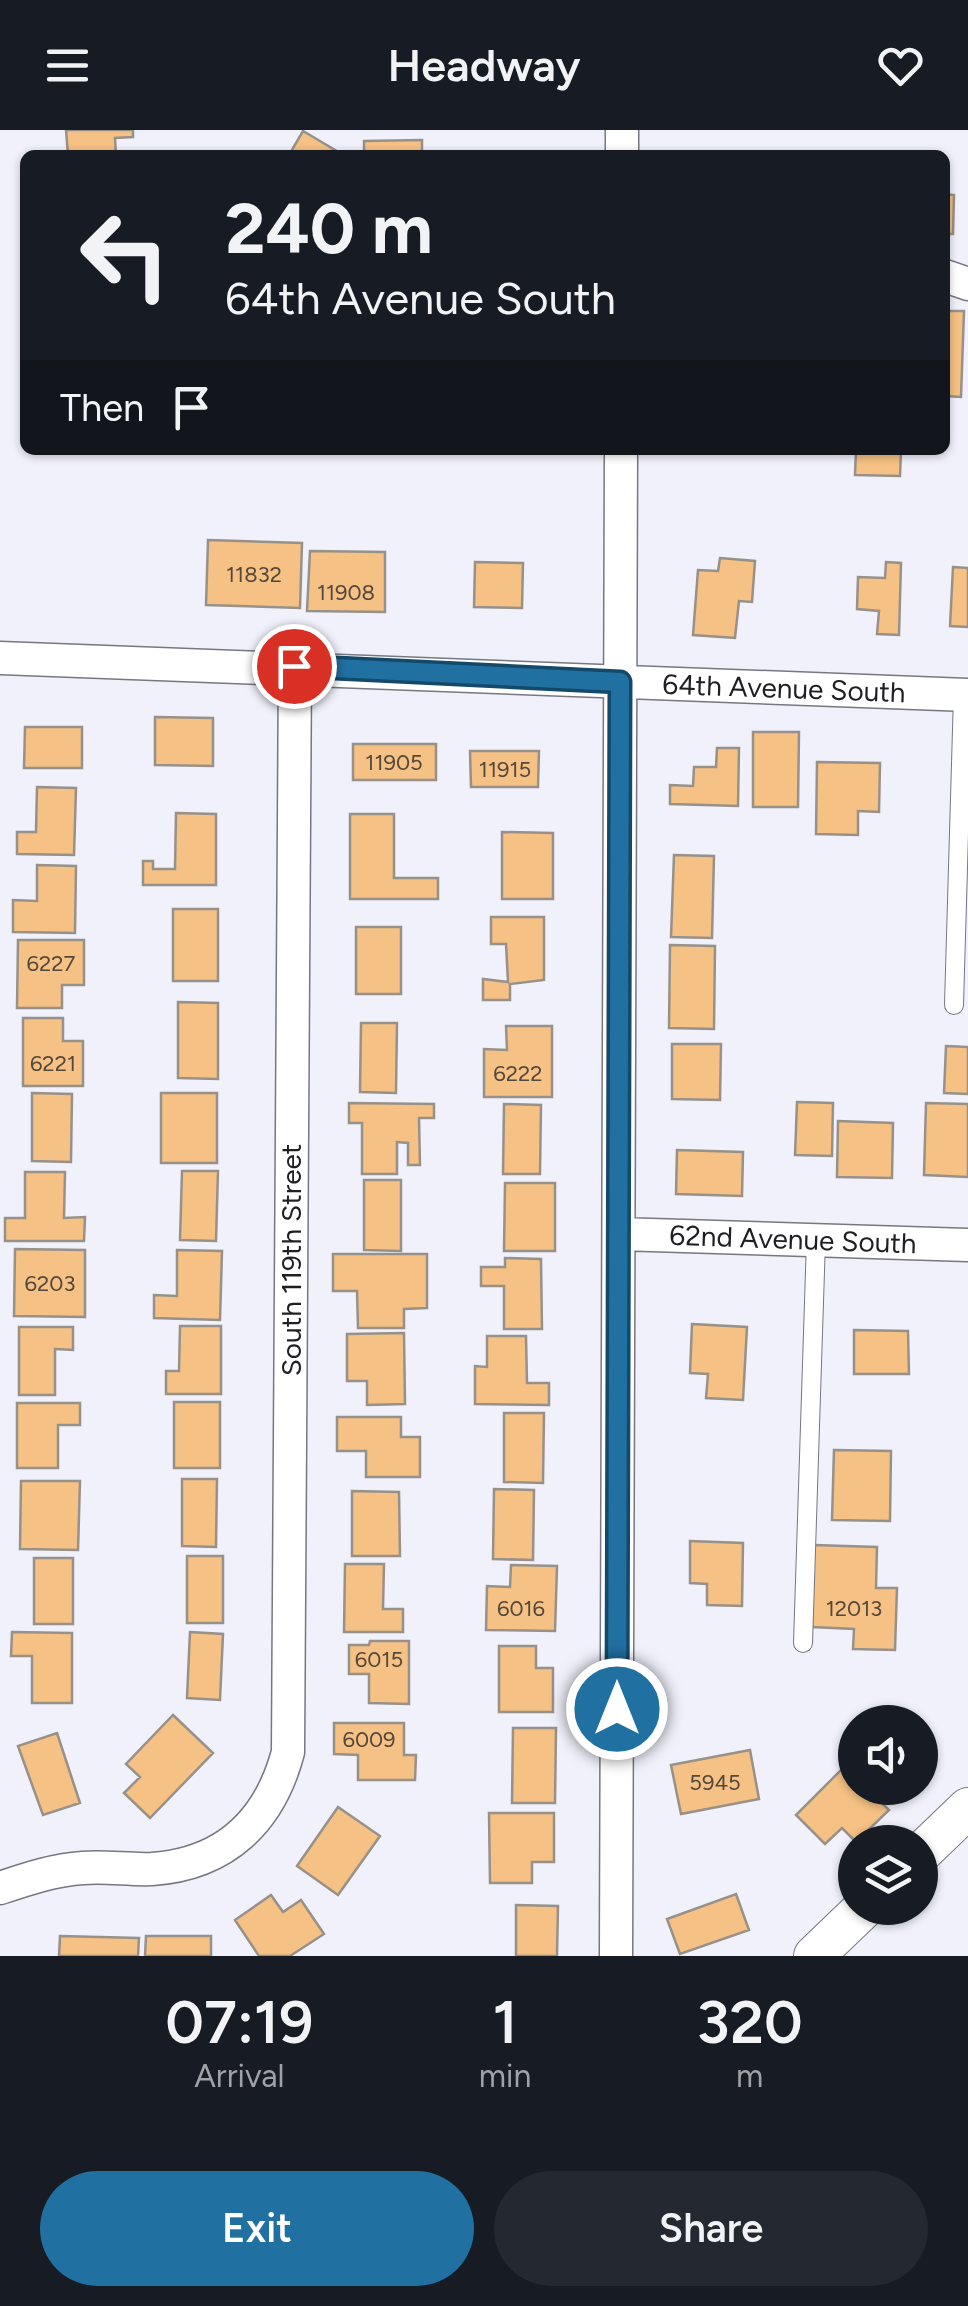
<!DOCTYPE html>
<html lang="en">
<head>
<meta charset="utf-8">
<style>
  body { margin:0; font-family:Figtree,sans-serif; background:#242831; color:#f1f3f6; height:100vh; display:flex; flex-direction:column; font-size:38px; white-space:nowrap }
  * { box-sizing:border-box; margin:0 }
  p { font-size:32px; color:#9ea1a6 }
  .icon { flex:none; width:55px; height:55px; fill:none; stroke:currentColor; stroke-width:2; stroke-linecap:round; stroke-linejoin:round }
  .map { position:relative; height:1826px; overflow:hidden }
  .drawer { display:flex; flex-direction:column; background:#171b24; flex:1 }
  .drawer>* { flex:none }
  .guide { position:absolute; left:20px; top:20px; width:930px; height:305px; border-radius:15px; box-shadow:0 2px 8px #0004; background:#171b24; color:#f1f3f6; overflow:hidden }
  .fabs { position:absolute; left:838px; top:1575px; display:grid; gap:20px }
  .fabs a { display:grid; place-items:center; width:100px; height:100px; border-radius:50%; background:#171b24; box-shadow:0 2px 8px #0004; font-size:50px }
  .pin { position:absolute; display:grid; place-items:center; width:85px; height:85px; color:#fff; margin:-42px; border:5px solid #fff; border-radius:50%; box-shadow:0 2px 10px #0007 }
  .me { position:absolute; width:110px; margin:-55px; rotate:0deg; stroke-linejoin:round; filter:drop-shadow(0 0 8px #0008) }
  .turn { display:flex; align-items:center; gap:35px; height:210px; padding:0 40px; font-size:45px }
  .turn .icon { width:130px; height:130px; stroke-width:2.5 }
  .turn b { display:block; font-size:70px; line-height:85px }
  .then { display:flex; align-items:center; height:95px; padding:0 40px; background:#0003; gap:20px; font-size:38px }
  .eta { display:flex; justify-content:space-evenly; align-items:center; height:170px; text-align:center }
  .eta b { font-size:60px; font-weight:600; line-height:70px }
  .button { display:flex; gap:20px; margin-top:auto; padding:20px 40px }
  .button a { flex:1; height:115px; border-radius:60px; background:#2170a2; color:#fff; font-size:40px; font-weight:600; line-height:115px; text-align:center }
  .button a+a { background:#242831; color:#f1f3f6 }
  header { display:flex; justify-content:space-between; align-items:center; height:130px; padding:0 40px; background:#171b24; font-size:45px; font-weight:600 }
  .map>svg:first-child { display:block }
</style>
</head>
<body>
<header><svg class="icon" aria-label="menu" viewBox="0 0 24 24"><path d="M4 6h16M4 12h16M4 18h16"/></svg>Headway<svg class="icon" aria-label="heart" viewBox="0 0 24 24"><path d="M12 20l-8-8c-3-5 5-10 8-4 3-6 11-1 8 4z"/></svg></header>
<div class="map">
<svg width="968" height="1826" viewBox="0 0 968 1826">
  <rect width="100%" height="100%" fill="#f0f1fb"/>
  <path fill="#f5c184" stroke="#98918a" stroke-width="2.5" d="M66,0H133V7L115,8L116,25H68Z
    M303,1L340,23L339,25H289Z
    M422,10V25H364V11Z
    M945,64L954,65L953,104H945Z
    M945,181H964L961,267L945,266Z
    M856,320L901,321L900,346L855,345Z
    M208,410L302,413L300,478L206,475Z
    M310,421L385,422V482L307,481Z
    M720,428L755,431L752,472L739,471L735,508L693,505L698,440L718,441Z
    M475,432L523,433L522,478L474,477Z
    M886,432L901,433L899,505L877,504L879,481L857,479L858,447L885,448Z
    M953,437L968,438V497L950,496Z
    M155,587L213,588V636L155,635Z
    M25,597H82V638H24Z
    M753,602H799L798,677H753Z
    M353,614H436V650H353Z
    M717,618H739L738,676L670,674V655L693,656L694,637H716Z
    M470,621H539L538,657H471Z
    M817,632L880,633L879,682L858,681V705L816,704Z
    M37,657L76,658L74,725L17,724V702H36Z
    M176,683L216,684V755H143V731H153V739H175Z
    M350,684H394V748H438V769H350Z
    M502,702L553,703V769H502Z
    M674,725L714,726L712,808L671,807Z
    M37,735L76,736L75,803L13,802V770L37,771Z
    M173,779H218V851H173Z
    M491,787H544V850L510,854V870H483V849L508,852L506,814H491Z
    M356,797H401V864H356Z
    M18,810H84V855H62V878H17Z
    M670,815L715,816L714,899L669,898Z
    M178,872L218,873V949L178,948Z
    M23,888H63V911H83V956H23Z
    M361,893H397L396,963L360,962Z
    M506,896H552V967H484V919L507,920Z
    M672,914H721L720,970L672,969Z
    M946,916L968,917V964L944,963Z
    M32,963L72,964L71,1032L32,1031Z
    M161,963H217V1033H161Z
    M797,972L833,973L832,1026L795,1025Z
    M349,973L434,974V988H419L420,1035H408V1013L397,1012V1044H362V993H349Z
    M926,973L968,974V1047L924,1045Z
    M504,974L541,975L540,1044H503Z
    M838,991L893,993L892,1048L837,1047Z
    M677,1020L743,1022L742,1066L676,1064Z
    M182,1041H218L216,1111L180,1110Z
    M25,1042H65L64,1088L85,1087L84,1111H5V1088H25Z
    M364,1050H401V1121L364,1120Z
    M505,1053H555V1121H504Z
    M15,1119L85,1120V1187L14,1186Z
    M177,1120L222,1121L220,1190L154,1188V1165L177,1166Z
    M333,1124H427V1178L404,1179V1198H358L357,1161H333Z
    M505,1128L541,1129L542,1199H504V1156H481V1137H505Z
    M692,1194L747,1197L743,1270L706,1268L708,1244L690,1243Z
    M180,1196H221V1264H166V1241H179Z
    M19,1197H73V1220L55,1219V1265H19Z
    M854,1200L908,1201L909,1244H854Z
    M404,1203L405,1274L367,1275V1251H347V1204Z
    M487,1206H526L527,1253H549V1275L475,1274V1236L487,1237Z
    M174,1272H220V1338H174Z
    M17,1273H80V1295H58V1338H17Z
    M504,1283H544L543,1353L504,1352Z
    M337,1287H401V1307H420V1347H366V1321H337Z
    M834,1320L891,1321L890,1391L832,1390Z
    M182,1349H217L216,1417L182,1416Z
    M21,1351H80L78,1420L20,1419Z
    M494,1359L534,1360L533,1430L493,1429Z
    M352,1361L399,1362L400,1426H352Z
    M690,1411L743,1413L742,1476L707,1475V1454L690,1453Z
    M814,1415L877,1417L876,1458H897L895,1520L853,1519L854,1499L812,1497Z
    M187,1426H223V1493H187Z
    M34,1428H73V1494H34Z
    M345,1434H384L383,1479H403V1502H344Z
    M511,1435L557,1436L555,1501L486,1500L487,1456L510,1457Z
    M12,1502L72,1503V1573H32V1526H11Z
    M190,1502L223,1504L220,1570L187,1568Z
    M370,1511H409V1574L369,1573V1544H349V1515H369Z
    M499,1516H536V1538H553V1582H499Z
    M173,1585L213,1623L150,1688L124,1663L140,1647L126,1634Z
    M334,1593H404V1625H416L415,1650H358V1625L334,1624Z
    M513,1598H556L555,1673H512Z
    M57,1603L80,1673L43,1685L18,1616Z
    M750,1620L759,1669L681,1684L671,1635Z
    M845,1636L855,1646V1658H867L889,1680L856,1712L842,1698L825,1714L796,1685Z
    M338,1677L380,1706L338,1765L297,1736Z
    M489,1683H554V1732H532V1753H490Z
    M736,1764L749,1800L680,1824L667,1789Z
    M271,1765L283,1782L301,1770L324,1804L290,1826H259L235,1790Z
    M516,1775L558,1776L557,1826H516Z
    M60,1806L139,1808L138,1826H59Z
    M146,1806H211V1826H145Z"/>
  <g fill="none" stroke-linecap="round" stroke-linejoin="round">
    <g stroke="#777780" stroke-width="20">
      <path id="service" d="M954,875L963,565
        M803,1513L816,1110"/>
    </g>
    <g stroke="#777780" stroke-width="35">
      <path id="minor" d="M622,25V0
        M945,146L968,154
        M0,528L968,565
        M619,1104L968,1115
        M0,1758C27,1749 53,1740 83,1738C106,1736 129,1740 152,1739C226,1734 270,1690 288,1622L295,536
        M616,1826L621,320"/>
    </g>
    <g stroke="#777780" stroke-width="42">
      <path id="tertiary" d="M920,1724L968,1678
        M814,1826L864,1778"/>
    </g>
    <use href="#service" stroke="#fff" stroke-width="18"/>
    <use href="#minor" stroke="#fff" stroke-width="32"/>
    <use href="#tertiary" stroke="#fff" stroke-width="40"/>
  </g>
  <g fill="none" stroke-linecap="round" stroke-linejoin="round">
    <g stroke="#154969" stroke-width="25">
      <path id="route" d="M294,536L620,552L617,1579"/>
    </g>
    <use href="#route" stroke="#2170a2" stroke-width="18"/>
  </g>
  <g text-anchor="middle" stroke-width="9" stroke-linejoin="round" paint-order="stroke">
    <g font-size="22" fill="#54483b">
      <text x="254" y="452">11832</text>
      <text x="346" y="470">11908</text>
      <text x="394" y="640">11905</text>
      <text x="505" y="647">11915</text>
      <text x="51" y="841">6227</text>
      <text x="53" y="941">6221</text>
      <text x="518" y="951">6222</text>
      <text x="50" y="1161">6203</text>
      <text x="521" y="1486">6016</text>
      <text x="854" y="1486">12013</text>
      <text x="379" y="1537">6015</text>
      <text x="369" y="1617">6009</text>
      <text x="715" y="1660">5945</text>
    </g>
    <g font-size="28" fill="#1f1f23" stroke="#fff">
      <text transform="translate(784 558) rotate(2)" y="10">64th Avenue South</text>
      <text transform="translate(793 1109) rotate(2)" y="10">62nd Avenue South</text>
      <text transform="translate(291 1130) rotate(-90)" y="10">South 119th Street</text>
    </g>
  </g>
</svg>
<div class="fabs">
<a><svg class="icon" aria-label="sound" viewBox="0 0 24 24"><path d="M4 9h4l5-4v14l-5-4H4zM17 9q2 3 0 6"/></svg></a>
<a><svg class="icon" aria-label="layers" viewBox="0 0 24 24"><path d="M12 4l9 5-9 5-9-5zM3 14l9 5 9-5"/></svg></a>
</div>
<div class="pin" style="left:294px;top:536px;background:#d93025"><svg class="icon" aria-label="arrive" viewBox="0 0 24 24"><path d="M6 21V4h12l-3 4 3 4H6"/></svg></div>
<svg class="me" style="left:617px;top:1579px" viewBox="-20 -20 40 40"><circle r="17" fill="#2170a2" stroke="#fff" stroke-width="3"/><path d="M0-11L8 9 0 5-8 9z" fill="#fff"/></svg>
<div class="guide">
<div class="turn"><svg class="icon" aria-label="left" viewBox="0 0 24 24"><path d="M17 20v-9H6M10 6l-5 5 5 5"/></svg><div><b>240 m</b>64th Avenue South</div></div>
<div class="then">Then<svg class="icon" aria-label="arrive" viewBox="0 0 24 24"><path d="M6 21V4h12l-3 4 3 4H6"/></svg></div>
</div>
</div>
<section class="drawer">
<div class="eta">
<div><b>07:19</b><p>Arrival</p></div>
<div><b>1</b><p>min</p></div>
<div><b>320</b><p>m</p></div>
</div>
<div class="button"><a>Exit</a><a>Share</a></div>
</section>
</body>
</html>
